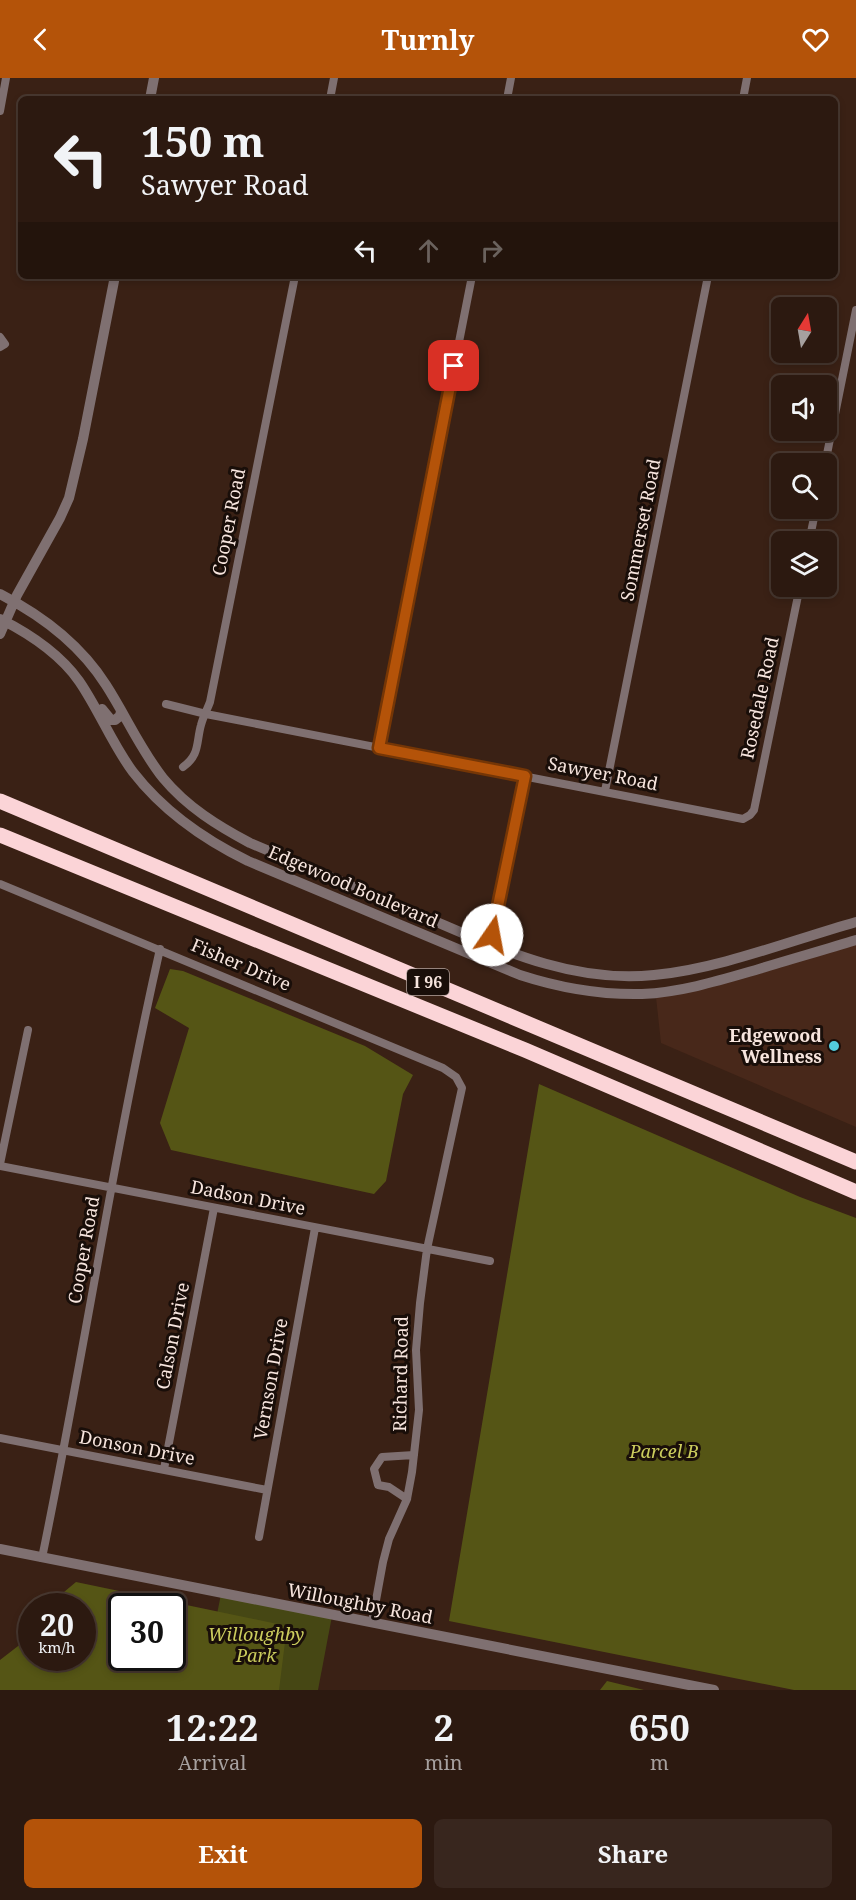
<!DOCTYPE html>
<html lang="en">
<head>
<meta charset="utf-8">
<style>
  body { margin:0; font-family:"Noto Serif",serif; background:#38261e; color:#f1f3f6; height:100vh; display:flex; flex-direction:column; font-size:22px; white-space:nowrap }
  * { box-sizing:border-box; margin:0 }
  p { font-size:20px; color:#a6a09f }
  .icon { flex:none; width:33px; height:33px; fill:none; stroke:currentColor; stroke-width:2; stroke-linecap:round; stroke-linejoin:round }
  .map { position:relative; height:1612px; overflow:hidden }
  .drawer { display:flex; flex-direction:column; background:#2c1910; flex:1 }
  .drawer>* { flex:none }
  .hud { position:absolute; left:18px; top:18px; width:820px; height:183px; border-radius:9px; box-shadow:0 3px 9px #0003,0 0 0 2px #483830; background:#2c1910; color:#f1f3f6; overflow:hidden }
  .needle { width:39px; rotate:11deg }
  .controls { position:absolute; left:771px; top:219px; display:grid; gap:12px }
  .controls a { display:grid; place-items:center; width:66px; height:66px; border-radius:9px; background:#2c1910; box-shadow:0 3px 9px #0003,0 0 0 2px #483830; font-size:30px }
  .speed { position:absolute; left:18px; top:1515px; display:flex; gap:12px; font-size:30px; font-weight:700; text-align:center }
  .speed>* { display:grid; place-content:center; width:78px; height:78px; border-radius:50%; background:#2c1910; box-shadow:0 3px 9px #0003,0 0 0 2px #483830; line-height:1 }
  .speed small { font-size:15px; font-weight:400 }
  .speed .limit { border:3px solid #111; border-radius:9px; background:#fff; color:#111 }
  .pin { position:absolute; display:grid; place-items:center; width:51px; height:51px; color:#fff; margin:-26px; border-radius:12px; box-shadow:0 3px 9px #0006 }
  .me { position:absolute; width:66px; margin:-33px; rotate:12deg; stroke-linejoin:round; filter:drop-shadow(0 0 4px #0008) }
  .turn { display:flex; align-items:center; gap:21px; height:126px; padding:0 24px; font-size:27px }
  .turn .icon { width:78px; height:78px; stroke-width:2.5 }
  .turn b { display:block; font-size:42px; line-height:51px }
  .lanes { display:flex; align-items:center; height:57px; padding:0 24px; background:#0003; justify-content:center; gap:30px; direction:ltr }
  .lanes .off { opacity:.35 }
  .eta { display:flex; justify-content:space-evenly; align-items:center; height:102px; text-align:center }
  .eta b { font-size:36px; font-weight:700; line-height:42px }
  .cta { display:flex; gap:12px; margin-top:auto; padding:12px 24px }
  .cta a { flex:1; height:69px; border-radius:9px; background:#b45309; color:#fff; font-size:24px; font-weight:700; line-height:69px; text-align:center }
  .cta a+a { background:#38261e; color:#f1f3f6 }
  header { display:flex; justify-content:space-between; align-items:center; height:78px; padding:0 24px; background:#b45309; color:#fff; font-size:27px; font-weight:700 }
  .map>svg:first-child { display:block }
</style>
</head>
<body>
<header><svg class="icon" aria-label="back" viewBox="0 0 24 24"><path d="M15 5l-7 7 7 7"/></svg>Turnly<svg class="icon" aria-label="heart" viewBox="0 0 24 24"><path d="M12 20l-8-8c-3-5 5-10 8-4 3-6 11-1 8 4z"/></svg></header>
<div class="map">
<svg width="856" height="1612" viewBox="0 0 856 1612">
  <rect width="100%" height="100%" fill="#3a2115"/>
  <path fill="#48281a" d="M856,867V1049L661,965L656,919Z"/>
  <path fill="#464714" d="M221,1516L332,1538L318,1612H202Z"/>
  <path fill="#555515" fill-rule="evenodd" d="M170,891L183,893L365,968L413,997L403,1016L386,1103L374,1116L171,1072L160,1045L189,950L155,930Z
    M539,1006L800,1119L856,1140V1612H794L449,1543Z
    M76,1504L287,1548L279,1612H0V1582L31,1558L32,1580H82V1528H58L64,1514ZM122,1528H172V1580H122Z
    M607,1603L644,1612H600Z"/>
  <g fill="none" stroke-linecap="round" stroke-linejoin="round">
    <path stroke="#7f7071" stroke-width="8" d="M330,21L334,0
      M507,21L511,0
      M743,21L747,0
      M0,33L6,0
      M0,259L5,266L0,269
      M825,386L856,232
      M809,464L816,430
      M166,626L206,636L743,741L750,737L754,732L800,508
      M379,670L472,198
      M183,689C200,677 196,665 201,647C203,639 207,632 210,624L295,198
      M605,713L708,198
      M0,806L443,990L456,999L462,1010L427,1171L420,1225L416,1272L419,1332L412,1394L407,1421L389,1461L383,1484L372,1544
      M483,882L492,857L525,697
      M0,1086L28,952
      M0,1088L490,1183
      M0,1360L267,1412
      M164,1391L214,1130
      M407,1421L389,1409L378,1407L374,1391L382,1379L414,1377
      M259,1459L315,1150
      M42,1480C84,1277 114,1073 160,871"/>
    <path stroke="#7f7071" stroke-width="10" d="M150,21L154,0
      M0,516C43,538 80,566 106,607C126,638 140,671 163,700C187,729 218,748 250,765C306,789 362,812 418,836C494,868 569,906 654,897C719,891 792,862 856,844
      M0,541C30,556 59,575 79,603C99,632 112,666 133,694C164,734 203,761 248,783L520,897C560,910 600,917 642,916C683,914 721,902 759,891C791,881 824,872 856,862
      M0,556L17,517L60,440L69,420L83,361L115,198
      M102,631L111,642H115L120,638L121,633
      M0,1471L714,1612"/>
    <path stroke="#fbd4d7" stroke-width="15" d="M0,723L856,1084
      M0,757L525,972L856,1114"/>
  </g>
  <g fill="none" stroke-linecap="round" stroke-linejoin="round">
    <g stroke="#753606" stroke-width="15">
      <path id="route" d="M454,288L379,670L525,698L492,857"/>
    </g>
    <use href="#route" stroke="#b45309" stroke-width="10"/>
  </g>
  <circle fill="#53cbdb" stroke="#190e09" stroke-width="2" cx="834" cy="968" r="6"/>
  <g text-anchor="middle" stroke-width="6" stroke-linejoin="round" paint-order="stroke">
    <rect fill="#190e09" stroke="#b4a49e" stroke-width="1.5" x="407" y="891" width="42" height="26" rx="4.5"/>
    <g font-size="16" font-weight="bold" fill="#f7e5de">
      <text x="428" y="910">I 96</text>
    </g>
    <g font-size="18" fill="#f7e5de" stroke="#190e09">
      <text transform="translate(229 444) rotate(-79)" y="6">Cooper Road</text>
      <text transform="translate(641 452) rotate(-79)" y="6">Sommerset Road</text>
      <text transform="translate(760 620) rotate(-78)" y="6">Rosedale Road</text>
      <text transform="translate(603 696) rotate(11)" y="6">Sawyer Road</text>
      <text transform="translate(353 809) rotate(23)" y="6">Edgewood Boulevard</text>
      <text transform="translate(241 887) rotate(23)" y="6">Fisher Drive</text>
      <text transform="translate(248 1120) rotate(11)" y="6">Dadson Drive</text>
      <text transform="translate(84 1172) rotate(-80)" y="6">Cooper Road</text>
      <text transform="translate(173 1258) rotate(-79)" y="6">Calson Drive</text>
      <text transform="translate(401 1296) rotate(-89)" y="6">Richard Road</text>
      <text transform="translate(271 1301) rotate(-80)" y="6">Vernson Drive</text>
      <text transform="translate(137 1370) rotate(11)" y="6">Donson Drive</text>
      <text transform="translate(360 1526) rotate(11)" y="6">Willoughby Road</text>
    </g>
    <g font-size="18" font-weight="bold" fill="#f7e5de" stroke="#190e09" text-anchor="end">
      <text x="822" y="964">Edgewood<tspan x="822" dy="21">Wellness</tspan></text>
    </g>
    <g font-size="18" font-style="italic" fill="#cbcc5d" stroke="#190e09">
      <text x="664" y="1380">Parcel B</text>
      <text x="256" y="1563">Willoughby<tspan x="256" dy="21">Park</tspan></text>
    </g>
  </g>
</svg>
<div class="controls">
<a><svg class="needle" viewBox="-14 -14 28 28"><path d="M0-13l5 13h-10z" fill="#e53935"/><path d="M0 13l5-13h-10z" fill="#a6a09f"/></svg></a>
<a><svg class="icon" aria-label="sound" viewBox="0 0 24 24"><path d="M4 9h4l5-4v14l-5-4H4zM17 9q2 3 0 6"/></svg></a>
<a><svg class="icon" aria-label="search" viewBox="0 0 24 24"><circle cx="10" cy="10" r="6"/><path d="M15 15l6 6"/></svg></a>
<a><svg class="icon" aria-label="layers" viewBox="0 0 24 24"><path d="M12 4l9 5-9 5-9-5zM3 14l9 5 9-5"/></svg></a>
</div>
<div class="speed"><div>20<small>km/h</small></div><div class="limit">30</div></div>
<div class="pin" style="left:454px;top:288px;background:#d93025"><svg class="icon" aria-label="arrive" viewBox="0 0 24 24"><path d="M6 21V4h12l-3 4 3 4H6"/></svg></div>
<svg class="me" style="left:492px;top:857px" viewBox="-20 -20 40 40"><circle r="19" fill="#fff"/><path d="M0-13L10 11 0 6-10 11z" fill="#b45309"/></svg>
<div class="hud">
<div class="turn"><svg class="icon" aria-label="left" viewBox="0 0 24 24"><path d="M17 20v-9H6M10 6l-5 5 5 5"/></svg><div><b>150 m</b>Sawyer Road</div></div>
<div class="lanes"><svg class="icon" aria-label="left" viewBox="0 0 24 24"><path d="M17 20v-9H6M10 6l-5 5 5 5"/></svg><svg class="icon off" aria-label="ahead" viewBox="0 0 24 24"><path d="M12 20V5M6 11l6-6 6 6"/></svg><svg class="icon off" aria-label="right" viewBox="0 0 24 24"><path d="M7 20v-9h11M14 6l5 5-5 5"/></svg></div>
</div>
</div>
<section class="drawer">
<div class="eta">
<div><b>12:22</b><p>Arrival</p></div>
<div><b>2</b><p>min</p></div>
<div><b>650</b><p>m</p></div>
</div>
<div class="cta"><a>Exit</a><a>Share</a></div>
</section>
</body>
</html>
